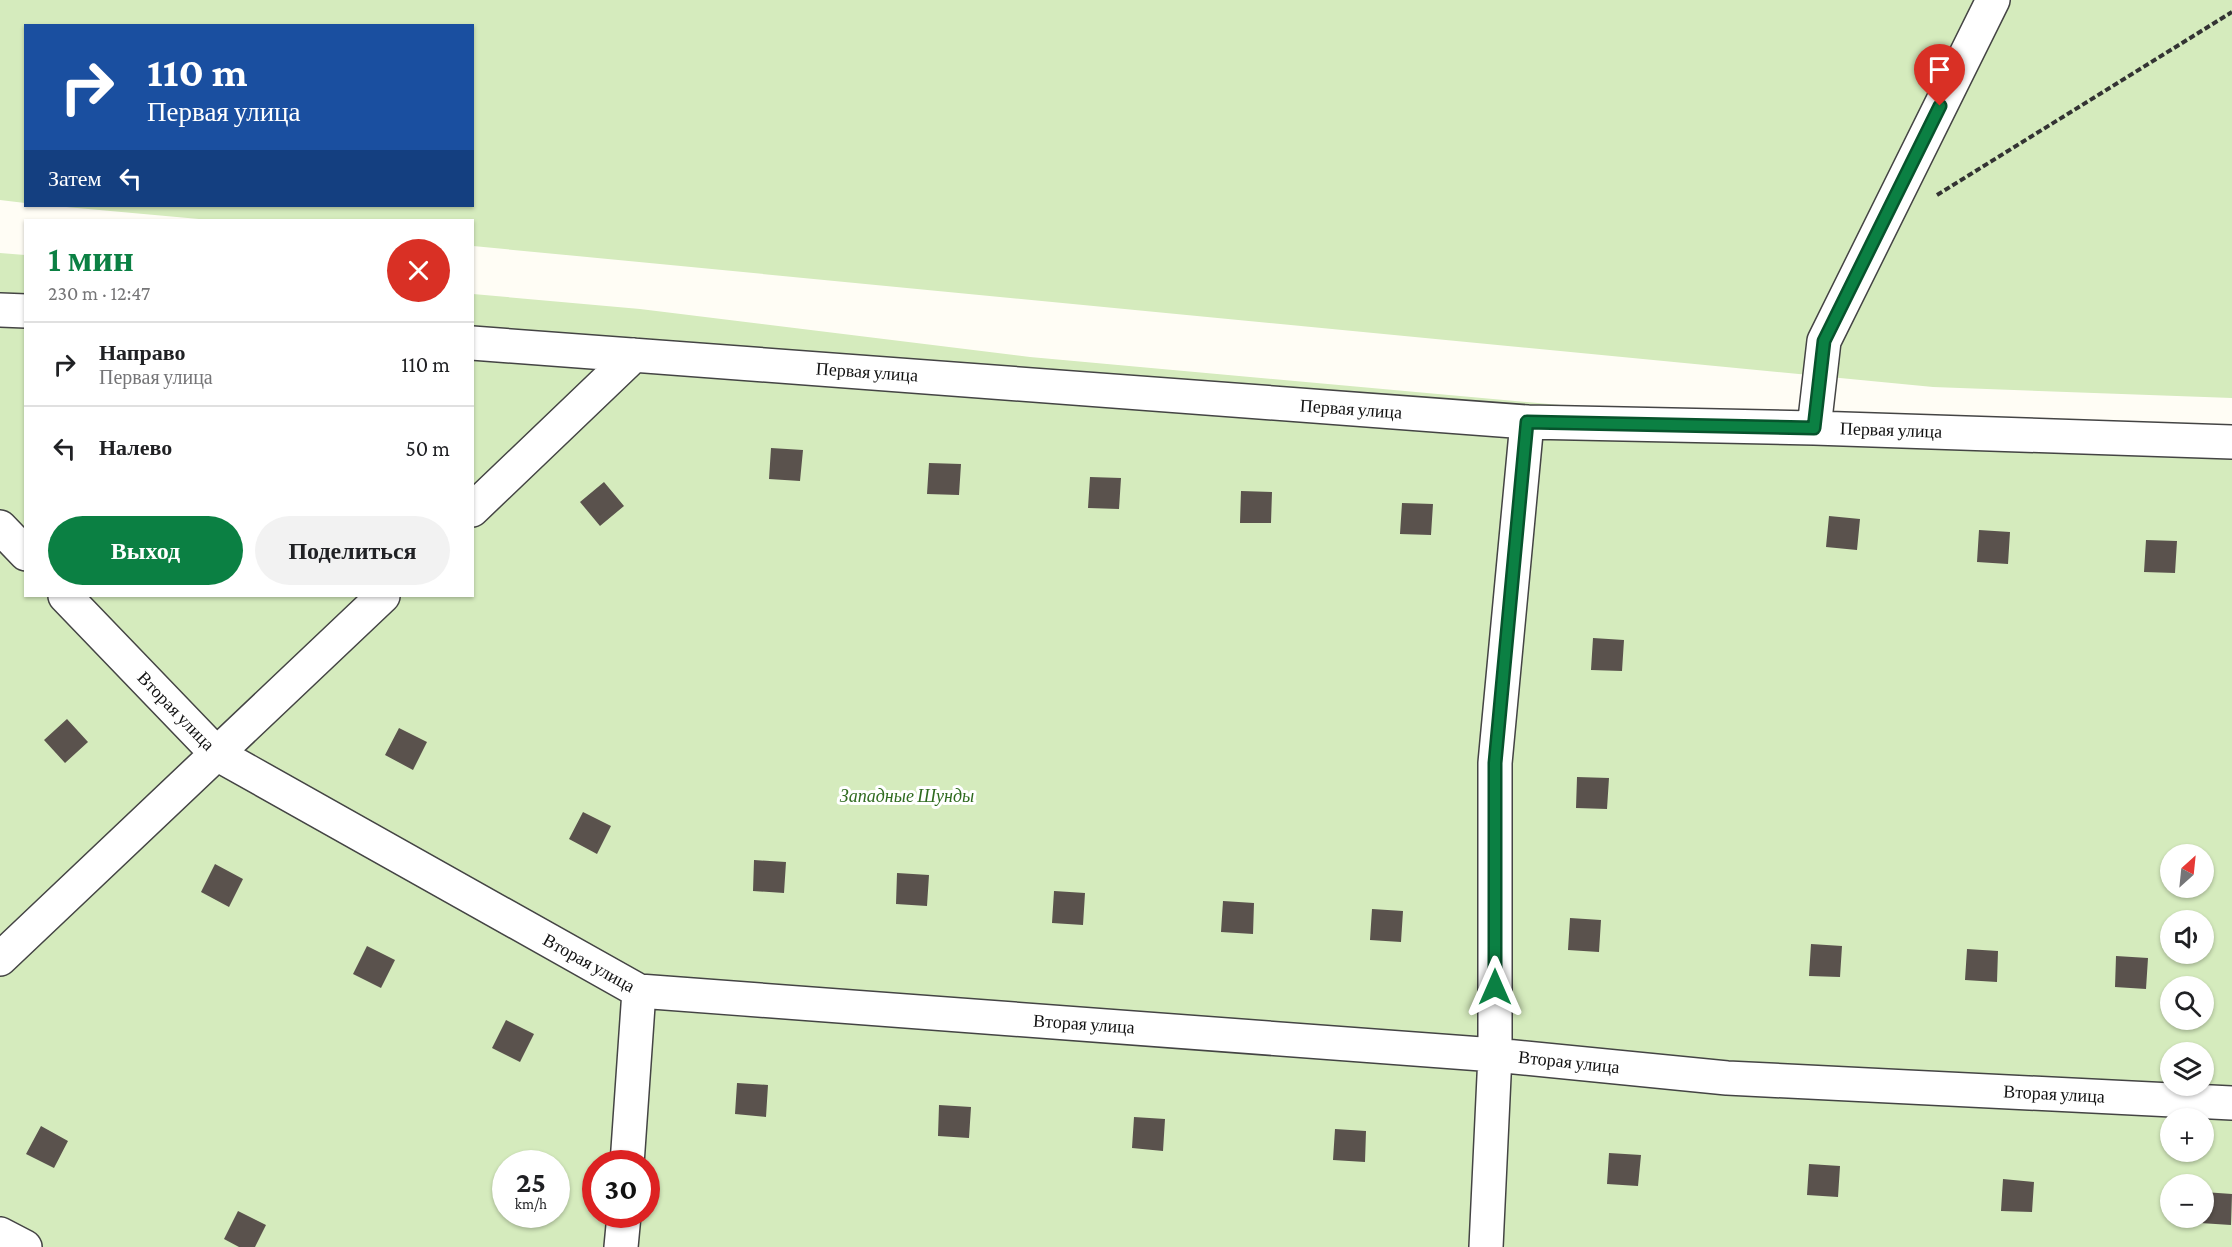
<!DOCTYPE html>
<html lang="ru">
<head>
<meta charset="utf-8">
<style>
  body { margin:0; font-family:"Crimson Pro",serif; background:#f2f2f2; color:#202124; height:100vh; display:flex; flex-direction:column; font-size:22px; white-space:nowrap }
  * { box-sizing:border-box; margin:0 }
  p { font-size:20px; color:#757577 }
  .icon { flex:none; width:33px; height:33px; fill:none; stroke:currentColor; stroke-width:2; stroke-linecap:round; stroke-linejoin:round }
  .map { position:relative; flex:1; overflow:hidden }
  .drawer { position:absolute; left:24px; top:219px; width:450px; height:378px; display:flex; flex-direction:column; background:#fff; border-radius:0px; box-shadow:0 2px 4px #0004 }
  .drawer>* { flex:none }
  .guide { position:absolute; left:24px; top:24px; width:450px; height:183px; border-radius:0px; box-shadow:0 2px 4px #0004; background:#1a4fa0; color:#fff; overflow:hidden }
  .needle { width:39px; rotate:27deg }
  .controls { position:absolute; left:2160px; top:844px; display:grid; gap:12px }
  .controls a { display:grid; place-items:center; width:54px; height:54px; border-radius:50%; background:#fff; box-shadow:0 2px 4px #0004; font-size:30px }
  .speed { position:absolute; left:492px; top:1150px; display:flex; gap:12px; font-size:30px; font-weight:700; text-align:center }
  .speed>* { display:grid; place-content:center; width:78px; height:78px; border-radius:50%; background:#fff; box-shadow:0 2px 4px #0004; line-height:1 }
  .speed small { font-size:15px; font-weight:400 }
  .speed .limit { border:9px solid #d22; background:#fff; color:#111 }
  .pin { position:absolute; display:grid; place-items:center; width:51px; height:51px; color:#fff; margin:-62px -26px; border-radius:50% 50% 50% 0; rotate:-45deg; box-shadow:0 0 6px #0007 }
  .pin .icon { rotate:45deg }
  .me { position:absolute; width:66px; margin:-33px; rotate:0deg; stroke-linejoin:round; filter:drop-shadow(0 0 4px #0008) }
  .turn { display:flex; align-items:center; gap:21px; height:126px; padding:0 24px; font-size:27px }
  .turn .icon { width:78px; height:78px; stroke-width:2.5 }
  .turn b { display:block; font-size:42px; line-height:51px }
  .then { display:flex; align-items:center; height:57px; padding:0 24px; background:#0003; gap:12px; font-size:22px }
  .round { display:grid; place-items:center; flex:none; width:63px; height:63px; border-radius:32px; background:#f2f2f2 }
  .head { display:flex; align-items:center; justify-content:space-between; height:102px; padding:0 24px }
  h1 { font-size:36px; font-weight:600; line-height:45px; color:#0b8043 }
  .action { display:flex; gap:12px; margin-top:auto; padding:12px 24px }
  .action a { flex:1; height:69px; border-radius:36px; background:#0b8043; color:#fff; font-size:24px; font-weight:600; line-height:69px; text-align:center }
  .action a+a { background:#f2f2f2; color:#202124 }
  ul { padding:0; list-style:none }
  li { display:flex; align-items:center; gap:18px; height:84px; padding:0 24px; border-top:2px solid #e0e0e0 }
  li div { flex:1 }
  li b { display:block; font-size:22px }
  li em { font-style:normal }
  .map>svg:first-child { display:block }
</style>
</head>
<body>
<div class="map">
<svg width="2232" height="1247" viewBox="0 0 2232 1247">
  <rect width="100%" height="100%" fill="#fffdf5"/>
  <path fill="#d5ebbd" fill-rule="evenodd" d="M0,0H2232V398L1933,387L473,246L472,220H210L55,206H472V26H26L25,203L0,200Z
    M0,253L25,255L26,596H472L473,294L640,309L1030,357L1814,428L2232,437V1247H0ZM2170,855H2204V888H2170ZM2170,921H2204V954H2170ZM2170,987H2204V1020H2170ZM2170,1053H2204V1086H2170ZM2170,1119H2204V1152H2170ZM506,1164H556V1215H506ZM596,1164H646V1215H596ZM2170,1185H2204V1218H2170Z"/>
  <path fill="#5a524d" d="M771,448L803,450L800,481L769,479Z
    M929,463L961,464L959,495L927,494Z
    M1090,477L1121,478L1119,509L1088,508Z
    M604,482L624,506L600,526L580,502Z
    M1241,491L1272,492L1271,523H1240Z
    M1402,503L1433,504L1431,535L1400,534Z
    M1829,516L1860,519L1857,550L1826,547Z
    M1979,530L2010,532L2008,564L1977,562Z
    M2146,540L2177,541L2175,573L2144,572Z
    M1593,638L1624,640L1622,671L1591,670Z
    M67,719L88,742L65,763L44,740Z
    M399,728L427,742L413,770L385,755Z
    M1577,777L1609,778L1607,809L1576,808Z
    M583,812L611,826L597,854L569,839Z
    M754,860L786,862L784,893L753,891Z
    M215,864L243,879L229,907L201,892Z
    M897,873L929,875L927,906L896,904Z
    M1054,891L1085,893L1083,925L1052,923Z
    M1223,901L1254,903L1253,934L1221,932Z
    M1372,909L1403,911L1401,942L1370,940Z
    M1570,918L1601,920L1599,952L1568,950Z
    M1811,944L1842,946L1840,977L1809,976Z
    M367,946L395,960L381,988L353,974Z
    M1967,949L1998,951L1997,982L1965,980Z
    M2116,956L2148,958L2146,989L2115,987Z
    M506,1020L534,1034L520,1062L492,1048Z
    M737,1083L768,1085L766,1117L735,1114Z
    M939,1105L971,1107L969,1138L938,1136Z
    M1134,1117L1165,1119L1163,1151L1132,1148Z
    M41,1126L68,1141L54,1168L26,1154Z
    M1335,1129L1366,1131L1365,1162L1333,1160Z
    M1609,1153L1641,1155L1638,1186L1607,1184Z
    M1809,1164L1840,1166L1838,1197L1807,1195Z
    M2003,1179L2034,1182L2032,1212L2001,1211Z
    M2204,1192L2232,1194L2231,1225L2200,1223V1218H2204Z
    M238,1211L266,1225L255,1247H239L224,1239Z"/>
  <g fill="none" stroke-linecap="round" stroke-linejoin="round">
    <g stroke="#444" stroke-width="36">
      <path id="minor" d="M0,310L26,311
        M472,343L1527,422L1814,428L2232,442
        M1814,428L1824,341L1993,0
        M472,510L634,355
        M0,527L26,554
        M65,596L217,754L639,991L1495,1055L1727,1078L2232,1103
        M0,959L383,596
        M627,1164L639,991
        M0,1234L25,1247
        M621,1247L624,1215
        M1486,1247L1495,1055V763L1527,422"/>
    </g>
    <path stroke="#333" stroke-width="4" stroke-dasharray="6 3" stroke-linecap="butt" d="M1937,195L2232,12"/>
    <use href="#minor" stroke="#fff" stroke-width="33"/>
  </g>
  <g fill="none" stroke-linecap="round" stroke-linejoin="round">
    <g stroke="#07532c" stroke-width="15">
      <path id="route" d="M1495,987V763L1527,422L1814,428L1824,341L1940,106"/>
    </g>
    <use href="#route" stroke="#0b8043" stroke-width="10"/>
  </g>
  <g text-anchor="middle" stroke-width="6" stroke-linejoin="round" paint-order="stroke">
    <g font-size="18" fill="#111" stroke="#fff">
      <text transform="translate(867 372) rotate(4)" y="6">Первая улица</text>
      <text transform="translate(1351 409) rotate(4)" y="6">Первая улица</text>
      <text transform="translate(1891 430) rotate(2)" y="6">Первая улица</text>
      <text transform="translate(176 711) rotate(46)" y="6">Вторая улица</text>
      <text transform="translate(589 963) rotate(29)" y="6">Вторая улица</text>
      <text transform="translate(1084 1024) rotate(4)" y="6">Вторая улица</text>
      <text transform="translate(1569 1062) rotate(6)" y="6">Вторая улица</text>
      <text transform="translate(2054 1094) rotate(3)" y="6">Вторая улица</text>
    </g>
    <g font-size="18" font-style="italic" fill="#2f6b1f" stroke="#fff">
      <text x="907" y="802">Западные Шунды</text>
    </g>
  </g>
</svg>
<div class="controls">
<a><svg class="needle" viewBox="-14 -14 28 28"><path d="M0-13l5 13h-10z" fill="#e53935"/><path d="M0 13l5-13h-10z" fill="#757577"/></svg></a>
<a><svg class="icon" aria-label="sound" viewBox="0 0 24 24"><path d="M4 9h4l5-4v14l-5-4H4zM17 9q2 3 0 6"/></svg></a>
<a><svg class="icon" aria-label="search" viewBox="0 0 24 24"><circle cx="10" cy="10" r="6"/><path d="M15 15l6 6"/></svg></a>
<a><svg class="icon" aria-label="layers" viewBox="0 0 24 24"><path d="M12 4l9 5-9 5-9-5zM3 14l9 5 9-5"/></svg></a>
<a>+</a>
<a>−</a>
</div>
<div class="speed"><div>25<small>km/h</small></div><div class="limit">30</div></div>
<div class="pin" style="left:1940px;top:106px;background:#d93025"><svg class="icon" aria-label="arrive" viewBox="0 0 24 24"><path d="M6 21V4h12l-3 4 3 4H6"/></svg></div>
<svg class="me" style="left:1495px;top:987px" viewBox="-20 -20 40 40"><path d="M0-17L14 15 0 8-14 15z" fill="#0b8043" stroke="#fff" stroke-width="4"/></svg>
<div class="guide">
<div class="turn"><svg class="icon" aria-label="right" viewBox="0 0 24 24"><path d="M7 20v-9h11M14 6l5 5-5 5"/></svg><div><b>110 m</b>Первая улица</div></div>
<div class="then">Затем<svg class="icon" aria-label="left" viewBox="0 0 24 24"><path d="M17 20v-9H6M10 6l-5 5 5 5"/></svg></div>
</div>
<section class="drawer">
<div class="head"><div><h1>1 мин</h1><p>230 m · 12:47</p></div><a class="round" style="background:#d93025;color:#fff"><svg class="icon" aria-label="close" viewBox="0 0 24 24"><path d="M6 6l12 12M18 6L6 18"/></svg></a></div>
<ul>
<li><svg class="icon" aria-label="right" viewBox="0 0 24 24"><path d="M7 20v-9h11M14 6l5 5-5 5"/></svg><div><b>Направо</b><p>Первая улица</p></div><em>110 m</em></li>
<li><svg class="icon" aria-label="left" viewBox="0 0 24 24"><path d="M17 20v-9H6M10 6l-5 5 5 5"/></svg><div><b>Налево</b></div><em>50 m</em></li>
</ul>
<div class="action"><a>Выход</a><a>Поделиться</a></div>
</section>
</div>
</body>
</html>
